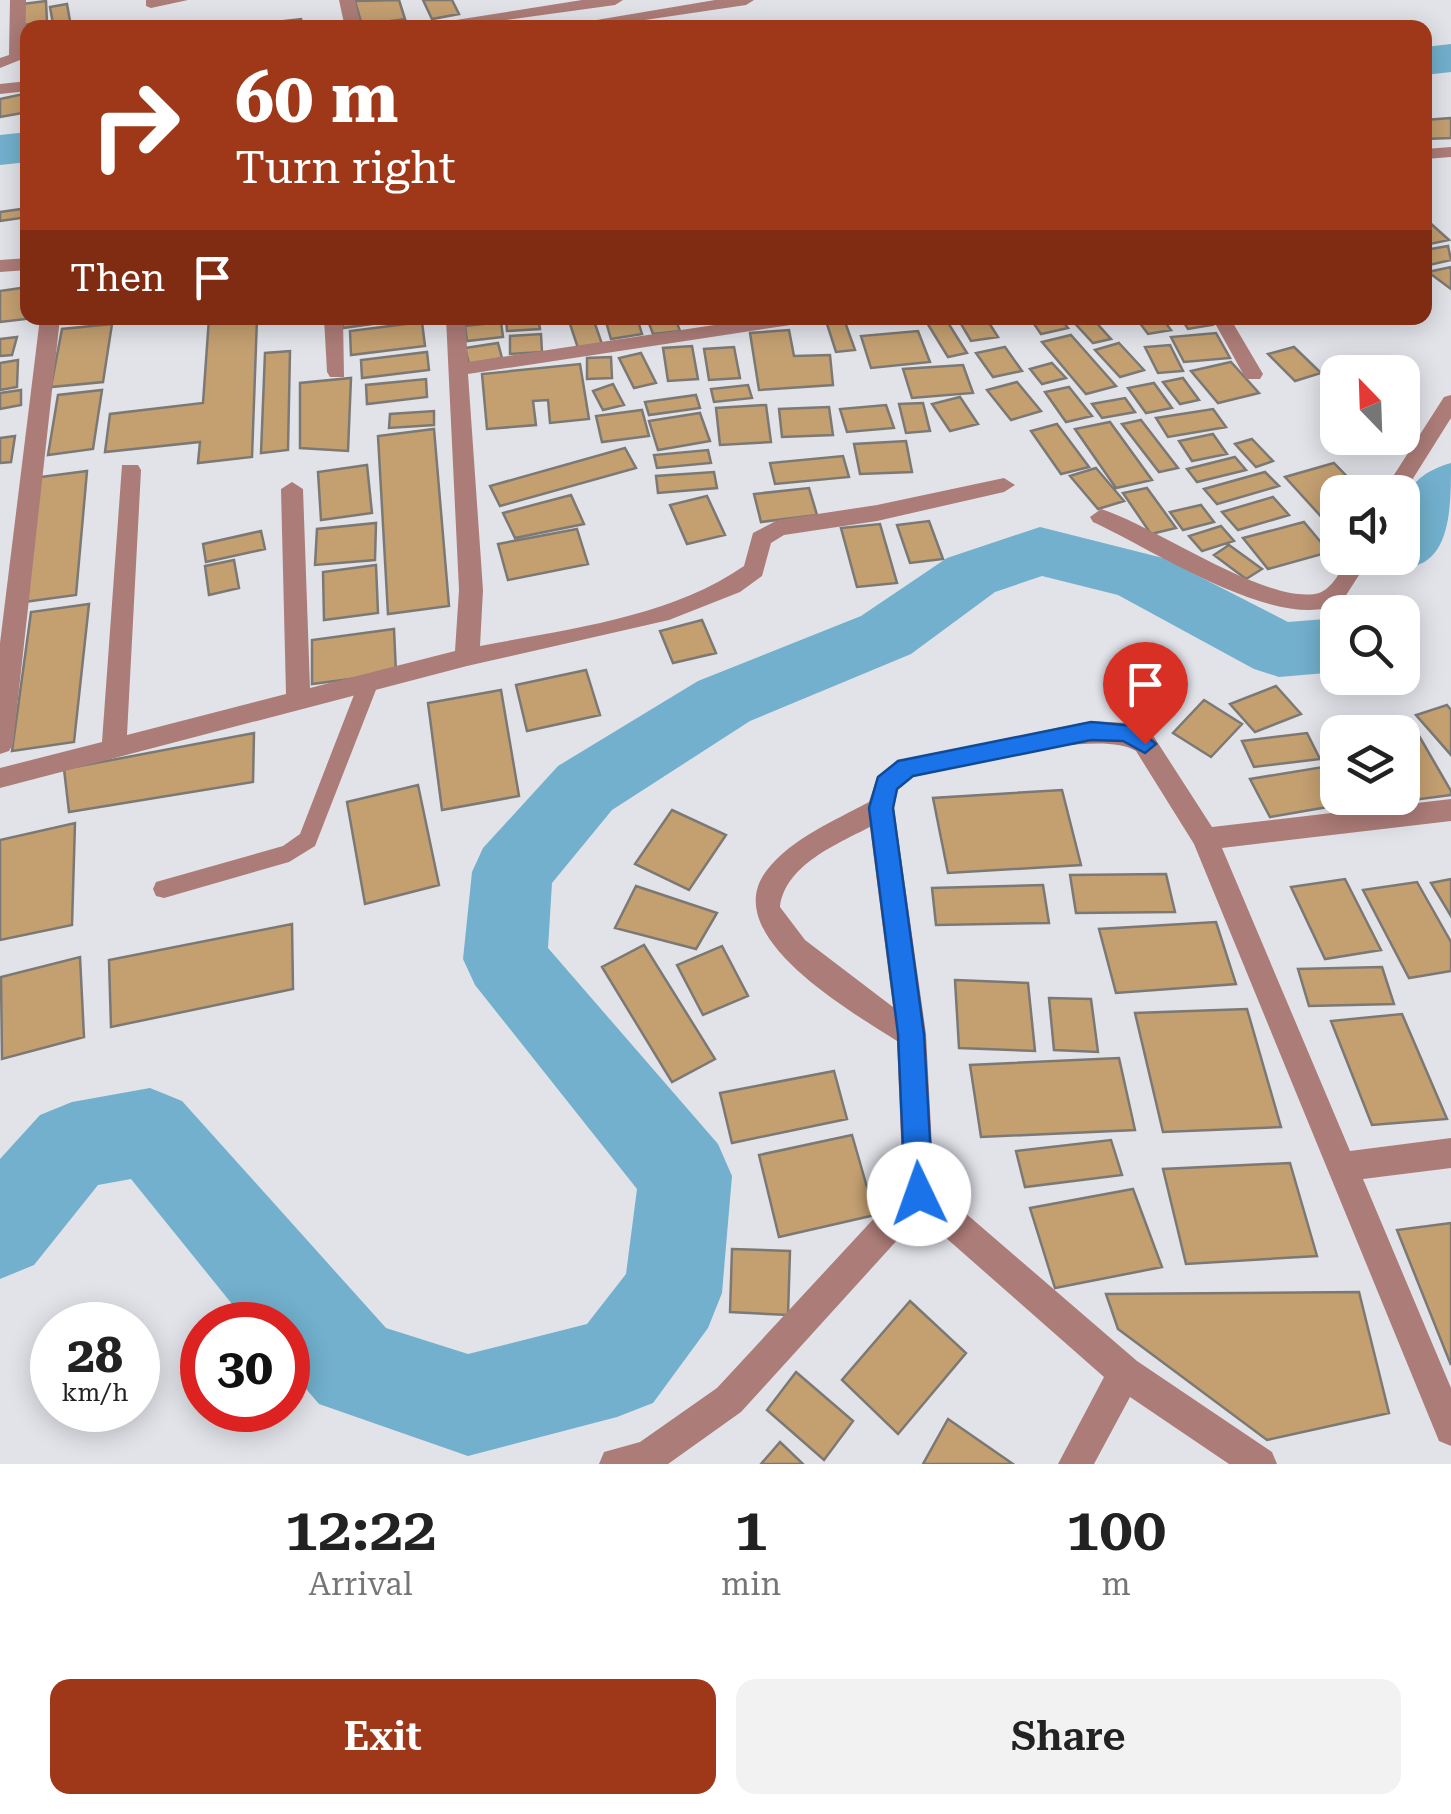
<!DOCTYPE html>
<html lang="en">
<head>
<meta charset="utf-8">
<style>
  body { margin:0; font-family:"Roboto Serif",serif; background:#f2f2f2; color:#222; height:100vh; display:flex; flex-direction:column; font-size:38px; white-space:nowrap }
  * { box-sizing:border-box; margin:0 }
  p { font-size:32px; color:#767676 }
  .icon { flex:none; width:55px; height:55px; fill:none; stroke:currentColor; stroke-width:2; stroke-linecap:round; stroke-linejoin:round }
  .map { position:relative; height:1464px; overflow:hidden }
  .side { display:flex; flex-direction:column; background:#fff; flex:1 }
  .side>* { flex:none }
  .top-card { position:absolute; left:20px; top:20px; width:1412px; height:305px; border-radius:20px; box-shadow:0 5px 25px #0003; background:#9f3818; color:#fff; overflow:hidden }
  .needle { width:65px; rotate:337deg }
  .tools { position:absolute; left:1320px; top:355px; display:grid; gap:20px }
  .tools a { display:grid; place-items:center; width:100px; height:100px; border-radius:20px; background:#fff; box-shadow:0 5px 25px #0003; font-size:50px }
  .speed { position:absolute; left:30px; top:1302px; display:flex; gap:20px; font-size:50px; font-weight:700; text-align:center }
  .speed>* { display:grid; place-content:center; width:130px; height:130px; border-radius:50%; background:#fff; box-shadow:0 5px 25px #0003; line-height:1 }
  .speed small { font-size:25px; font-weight:400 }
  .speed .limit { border:15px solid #d22; background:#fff; color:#111 }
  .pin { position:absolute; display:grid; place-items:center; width:85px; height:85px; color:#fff; margin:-102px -42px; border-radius:50% 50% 50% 0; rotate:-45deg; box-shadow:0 0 10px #0007 }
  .pin .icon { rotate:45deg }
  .me { position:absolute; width:110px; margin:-55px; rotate:357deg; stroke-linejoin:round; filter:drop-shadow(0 0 8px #0008) }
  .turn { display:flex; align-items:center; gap:35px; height:210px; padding:0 50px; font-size:45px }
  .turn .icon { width:130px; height:130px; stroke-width:2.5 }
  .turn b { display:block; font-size:70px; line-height:85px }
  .then { display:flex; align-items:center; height:95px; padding:0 50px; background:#0003; gap:20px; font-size:38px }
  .eta { display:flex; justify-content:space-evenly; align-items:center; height:170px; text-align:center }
  .eta b { font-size:60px; font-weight:600; line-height:70px }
  .button { display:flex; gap:20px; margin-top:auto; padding:20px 50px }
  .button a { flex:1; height:115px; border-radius:20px; background:#9f3818; color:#fff; font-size:40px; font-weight:600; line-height:115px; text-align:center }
  .button a+a { background:#f2f2f2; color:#222 }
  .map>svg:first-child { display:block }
</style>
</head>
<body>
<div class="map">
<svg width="1451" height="1464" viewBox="0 0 1451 1464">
  <rect width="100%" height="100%" fill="#e1e3e9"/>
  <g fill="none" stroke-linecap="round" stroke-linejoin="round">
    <path fill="#72b0cd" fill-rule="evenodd" d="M1451,44V72L1425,75V47Z
      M28,132V162L0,165V135Z
      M1451,463C1451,515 1451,585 1378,563L1375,558H1402C1402,510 1398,478 1451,463Z
      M1040,527L1163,558L1288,622L1338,618V672L1279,677L1254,669L1118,595L1042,576L995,592L911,654L750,721L612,810L552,883L548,948L718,1144L732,1176L722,1293L708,1328L653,1403L617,1417L468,1456L319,1404L288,1368V1325H249L131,1179L98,1185L34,1265L0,1279V1159L40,1115L72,1102L150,1088L182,1101L386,1328L468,1354L587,1324L626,1274L637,1189L475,985L463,959L472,872L483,848L558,766L698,681L861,616L947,558Z"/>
  </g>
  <path fill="#c4a071" stroke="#7c7874" stroke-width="2.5" d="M399,0L405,19L362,25L355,1Z
    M423,0H452L459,14L432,19Z
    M46,1L47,22L23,25L22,4Z
    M67,4L70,21L53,24L50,7Z
    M301,19L303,28H266V23Z
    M28,93V112L0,117V99Z
    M1451,118V138L1425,139V120Z
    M28,208V217L0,221V212Z
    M1429,222L1449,240L1425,245V223Z
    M1448,246L1451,260L1425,266V250Z
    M1451,267V289L1428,272Z
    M28,287L26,319L0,322V291Z
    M209,318H257L252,457L198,463L200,442L105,452L110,414L203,403Z
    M342,318H380V323L343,328Z
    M506,318H538L540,329L507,331Z
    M568,318H593L602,344L578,348Z
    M605,318H637L642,334L611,339Z
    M647,318H675L680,331L653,334Z
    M924,318H945L967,353L948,357Z
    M986,318L998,337L971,341L958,319Z
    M1030,318H1060L1068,328L1041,334Z
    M1070,318H1092L1111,339L1093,343Z
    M1136,318H1162L1171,330L1148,334Z
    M1181,318H1206L1212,325L1188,329Z
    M422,322L425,346L351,355L350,331Z
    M501,322L503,337L467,341L465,326Z
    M845,322L855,350L836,352L827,324Z
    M112,324L103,382L51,387L62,329Z
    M789,330L794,356L830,355L833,385L759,390L750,333Z
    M918,331L930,362L871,368L861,336Z
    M1216,333L1230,358L1184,362L1171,337Z
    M541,334L542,352L510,354V336Z
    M1071,335L1116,386L1086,394L1042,342Z
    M17,337L12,355L0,356V339Z
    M498,343L502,358L469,364L465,348Z
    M1119,343L1144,370L1120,377L1095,350Z
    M1170,345L1183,371L1158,373L1145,347Z
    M692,346L698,379L668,381L663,348Z
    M734,347L740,378L709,380L704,349Z
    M1005,347L1022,371L993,377L976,353Z
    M1294,347L1321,373L1295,381L1268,354Z
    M290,351L288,450L261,453L265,353Z
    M427,352L429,370L362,378L361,360Z
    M641,353L656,383L634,388L619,358Z
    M611,357L612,378L587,379V358Z
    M18,360L17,387L0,390V363Z
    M1231,362L1259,393L1218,403L1191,371Z
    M1052,363L1066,378L1042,384L1030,369Z
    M580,364L589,419L550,423L548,400L533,401L536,425L487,429L482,374Z
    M963,365L973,393L912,398L903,369Z
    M351,378L348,451L300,448V383Z
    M1183,378L1199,400L1180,404L1163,382Z
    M426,379L427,397L367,404L366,385Z
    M1017,382L1041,411L1011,420L987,390Z
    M1154,383L1172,408L1146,413L1128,388Z
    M613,384L624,405L603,410L593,391Z
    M748,385L752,398L714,402L711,389Z
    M1069,387L1092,416L1066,422L1045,392Z
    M21,390V405L0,409V393Z
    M102,390L93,449L48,455L58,395Z
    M696,395L700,408L649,415L645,402Z
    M960,397L978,424L950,431L932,404Z
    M1125,398L1135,412L1102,418L1092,404Z
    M923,403L930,431L906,433L899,404Z
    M766,405L771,442L720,445L716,408Z
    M886,405L894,428L847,432L840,409Z
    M829,407L833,435L782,437L779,409Z
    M1213,409L1226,427L1168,437L1156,418Z
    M642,410L649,436L602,442L596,416Z
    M434,411V425L389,428L390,414Z
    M700,413L710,441L658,450L649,421Z
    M1141,420L1178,468L1159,472L1122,424Z
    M1110,422L1152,480L1116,488L1075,429Z
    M1057,424L1089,467L1061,474L1031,431Z
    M434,429L449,606L388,614L378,436Z
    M1213,434L1227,454L1192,461L1179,441Z
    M15,436L11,462L0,463V438Z
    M1252,439L1273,461L1256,467L1235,444Z
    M906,441L912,472L860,474L854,444Z
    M625,448L636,468L500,506L490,486Z
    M708,450L711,463L657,468L654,455Z
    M843,456L849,477L775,484L770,463Z
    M1235,457L1246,470L1197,482L1187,469Z
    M1334,463L1362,492H1338V520L1327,523L1285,477Z
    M367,465L372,513L321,520L318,472Z
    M1096,468L1124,501L1098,509L1070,476Z
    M87,471L76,595L24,602L40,477Z
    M714,472L717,488L658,493L656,476Z
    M1265,472L1279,486L1217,504L1204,489Z
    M809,488L817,515L761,522L754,494Z
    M1147,488L1176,528L1151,534L1123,493Z
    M571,495L584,524L515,538L503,513Z
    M707,496L725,535L687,544L670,505Z
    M1273,497L1289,515L1238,530L1222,512Z
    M1201,505L1214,522L1183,530L1170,512Z
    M929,521L943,559L910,563L897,525Z
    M1304,522L1329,552L1268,569L1243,538Z
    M376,523L375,560L315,565L317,529Z
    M880,524L897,583L857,587L841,528Z
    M1221,526L1234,541L1202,551L1189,536Z
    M577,529L588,564L508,580L498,544Z
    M261,531L265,549L206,562L203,544Z
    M1229,545L1262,569L1246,579L1214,555Z
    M234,560L239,588L209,595L205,566Z
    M376,565L378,613L324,620L323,572Z
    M89,604L74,742L12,751L31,612Z
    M702,620L716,653L673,663L660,631Z
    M394,629L396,673L312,684V640Z
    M586,670L600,715L527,731L516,685Z
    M1276,686L1301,714L1255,732L1230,704Z
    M501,690L519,796L442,810L428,703Z
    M1204,700L1242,724L1211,757L1173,733Z
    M1447,705L1451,710V755L1416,715Z
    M1362,721L1367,732H1338V745L1328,724Z
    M1411,722L1451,791V795L1413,800L1402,782V732H1375L1372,728Z
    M254,733L253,782L69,812L64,769Z
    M1307,733L1320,759L1254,767L1242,741Z
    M1323,767L1345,804L1270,817L1250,779Z
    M418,785L439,885L365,904L347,802Z
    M1062,790L1081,865L948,873L933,798Z
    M1362,798H1399L1405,808L1368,811Z
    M672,810L726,835L689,890L635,864Z
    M75,823L72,925L0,940V840Z
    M1166,874L1175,912L1076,913L1070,875Z
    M1345,879L1381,950L1325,959L1291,887Z
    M1451,879V916L1431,883Z
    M1417,882L1451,942V971L1409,978L1363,890Z
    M1043,885L1049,923L936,925L932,888Z
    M636,886L717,913L696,949L615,928Z
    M1216,922L1236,984L1116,993L1099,929Z
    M292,924L293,989L111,1027L109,960Z
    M644,945L715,1059L672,1082L602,967Z
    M722,946L748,996L703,1015L677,965Z
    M80,957L84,1037L2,1059L1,977Z
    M1382,967L1394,1004L1309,1006L1298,969Z
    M955,980L1028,983L1035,1051L959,1048Z
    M1049,998L1091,999L1098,1052L1054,1050Z
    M1247,1009L1281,1127L1163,1132L1135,1013Z
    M1402,1014L1447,1119L1372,1125L1331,1021Z
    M1119,1058L1135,1130L981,1137L970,1065Z
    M834,1071L847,1119L732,1143L720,1093Z
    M852,1135L875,1215L779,1237L759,1155Z
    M1111,1140L1122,1175L1025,1187L1016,1151Z
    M1290,1163L1317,1256L1186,1264L1163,1169Z
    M1133,1189L1162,1267L1055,1288L1030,1208Z
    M1451,1223V1365L1397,1230Z
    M732,1249L790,1251L788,1315L730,1312Z
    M1359,1292L1389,1413L1267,1440L1118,1329L1106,1294Z
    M910,1301L966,1353L898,1434L842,1380Z
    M796,1372L853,1421L824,1460L767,1410Z
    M948,1419L1013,1464H923Z
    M780,1442L803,1464H761Z"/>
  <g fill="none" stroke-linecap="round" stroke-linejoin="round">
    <path fill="#ac7c78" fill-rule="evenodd" d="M369,675L379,682L315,846L289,862L164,898L156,896L153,889L156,882L283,846L300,834L359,682Z"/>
    <path fill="#ac7c78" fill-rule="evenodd" d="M10,0H26L25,58L0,68V58L9,55Z
      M146,0H188L151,8L146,6Z
      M339,0H355L361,28H345Z
      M582,0H623L615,5L449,28H405Z
      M715,0H754L746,5L591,28H549Z
      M28,81V91L0,94V84Z
      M1451,147V157L1425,159V149Z
      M28,258V270L0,272V260Z
      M40,318H60L13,744L9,751L0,754V643Z
      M324,318H343L344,377H330L327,372Z
      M446,318H465L468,362L761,318H807L797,324L468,374L483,590L480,646C567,629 669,618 744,566L753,533L778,520L877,505L1004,478L1015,485L1004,492L877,521L784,535L771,543L762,576L740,592L669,620L467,666L0,788V768L102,742L122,465H138L141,470L127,735L286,694L281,489L292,482L303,489L310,688L455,651L459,590Z
      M1212,318H1230L1263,374L1260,379H1246Z
      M1451,395V418L1402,496V492H1383L1444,397Z
      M1101,509C1154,525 1269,607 1319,593C1333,588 1341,570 1348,558H1370L1341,603C1280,635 1151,548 1093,522L1090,517Z
      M1091,721L1127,723L1154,737L1212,827L1451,799V821L1222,848L1350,1151L1451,1138V1168L1363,1179L1451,1388V1446L1439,1441L1194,844L1136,751C1097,727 962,767 913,777L898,789L894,808L926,1034L934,1186L1137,1361L1272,1452L1277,1464H1229L1130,1397L1094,1464H1058L1104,1377L920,1215L741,1412L668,1464H599L604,1452L640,1442L717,1388L903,1187L897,1041C852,1012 716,935 767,870C792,838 834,821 869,802L877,777L897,761ZM870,827L893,1007L805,940L780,907C785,865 837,844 870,827Z"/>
  </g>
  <path fill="#1a73e8" stroke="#114b97" stroke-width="2.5" d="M1091,722L1135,726L1156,744L1145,753L1123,741L1091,740L913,776L897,789L893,808L924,1034L933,1194L929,1203L919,1208L909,1203L905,1194L898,1034L869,808L878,777L898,761Z"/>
</svg>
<div class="tools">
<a><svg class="needle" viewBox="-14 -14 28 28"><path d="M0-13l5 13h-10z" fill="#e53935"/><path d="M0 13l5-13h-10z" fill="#767676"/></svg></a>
<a><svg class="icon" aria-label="sound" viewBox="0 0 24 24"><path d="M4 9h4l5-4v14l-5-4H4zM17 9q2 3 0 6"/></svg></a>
<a><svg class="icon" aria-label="search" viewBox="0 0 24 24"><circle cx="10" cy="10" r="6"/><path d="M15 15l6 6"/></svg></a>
<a><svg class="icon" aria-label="layers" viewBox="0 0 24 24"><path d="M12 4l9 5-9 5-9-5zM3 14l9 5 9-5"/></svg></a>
</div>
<div class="speed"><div>28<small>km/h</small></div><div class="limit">30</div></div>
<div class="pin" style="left:1145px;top:744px;background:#d93025"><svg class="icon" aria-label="arrive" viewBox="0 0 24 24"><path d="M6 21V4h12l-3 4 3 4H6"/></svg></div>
<svg class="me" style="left:919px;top:1194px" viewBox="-20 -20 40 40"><circle r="19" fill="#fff"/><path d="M0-13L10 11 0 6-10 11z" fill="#1a73e8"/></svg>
<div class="top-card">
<div class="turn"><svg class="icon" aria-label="right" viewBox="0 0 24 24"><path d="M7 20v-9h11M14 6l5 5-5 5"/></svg><div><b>60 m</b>Turn right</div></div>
<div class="then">Then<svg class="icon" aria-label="arrive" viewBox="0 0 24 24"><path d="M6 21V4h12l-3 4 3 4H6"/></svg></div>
</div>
</div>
<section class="side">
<div class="eta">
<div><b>12:22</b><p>Arrival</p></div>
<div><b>1</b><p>min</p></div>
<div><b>100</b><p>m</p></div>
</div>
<div class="button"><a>Exit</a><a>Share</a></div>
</section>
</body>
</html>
